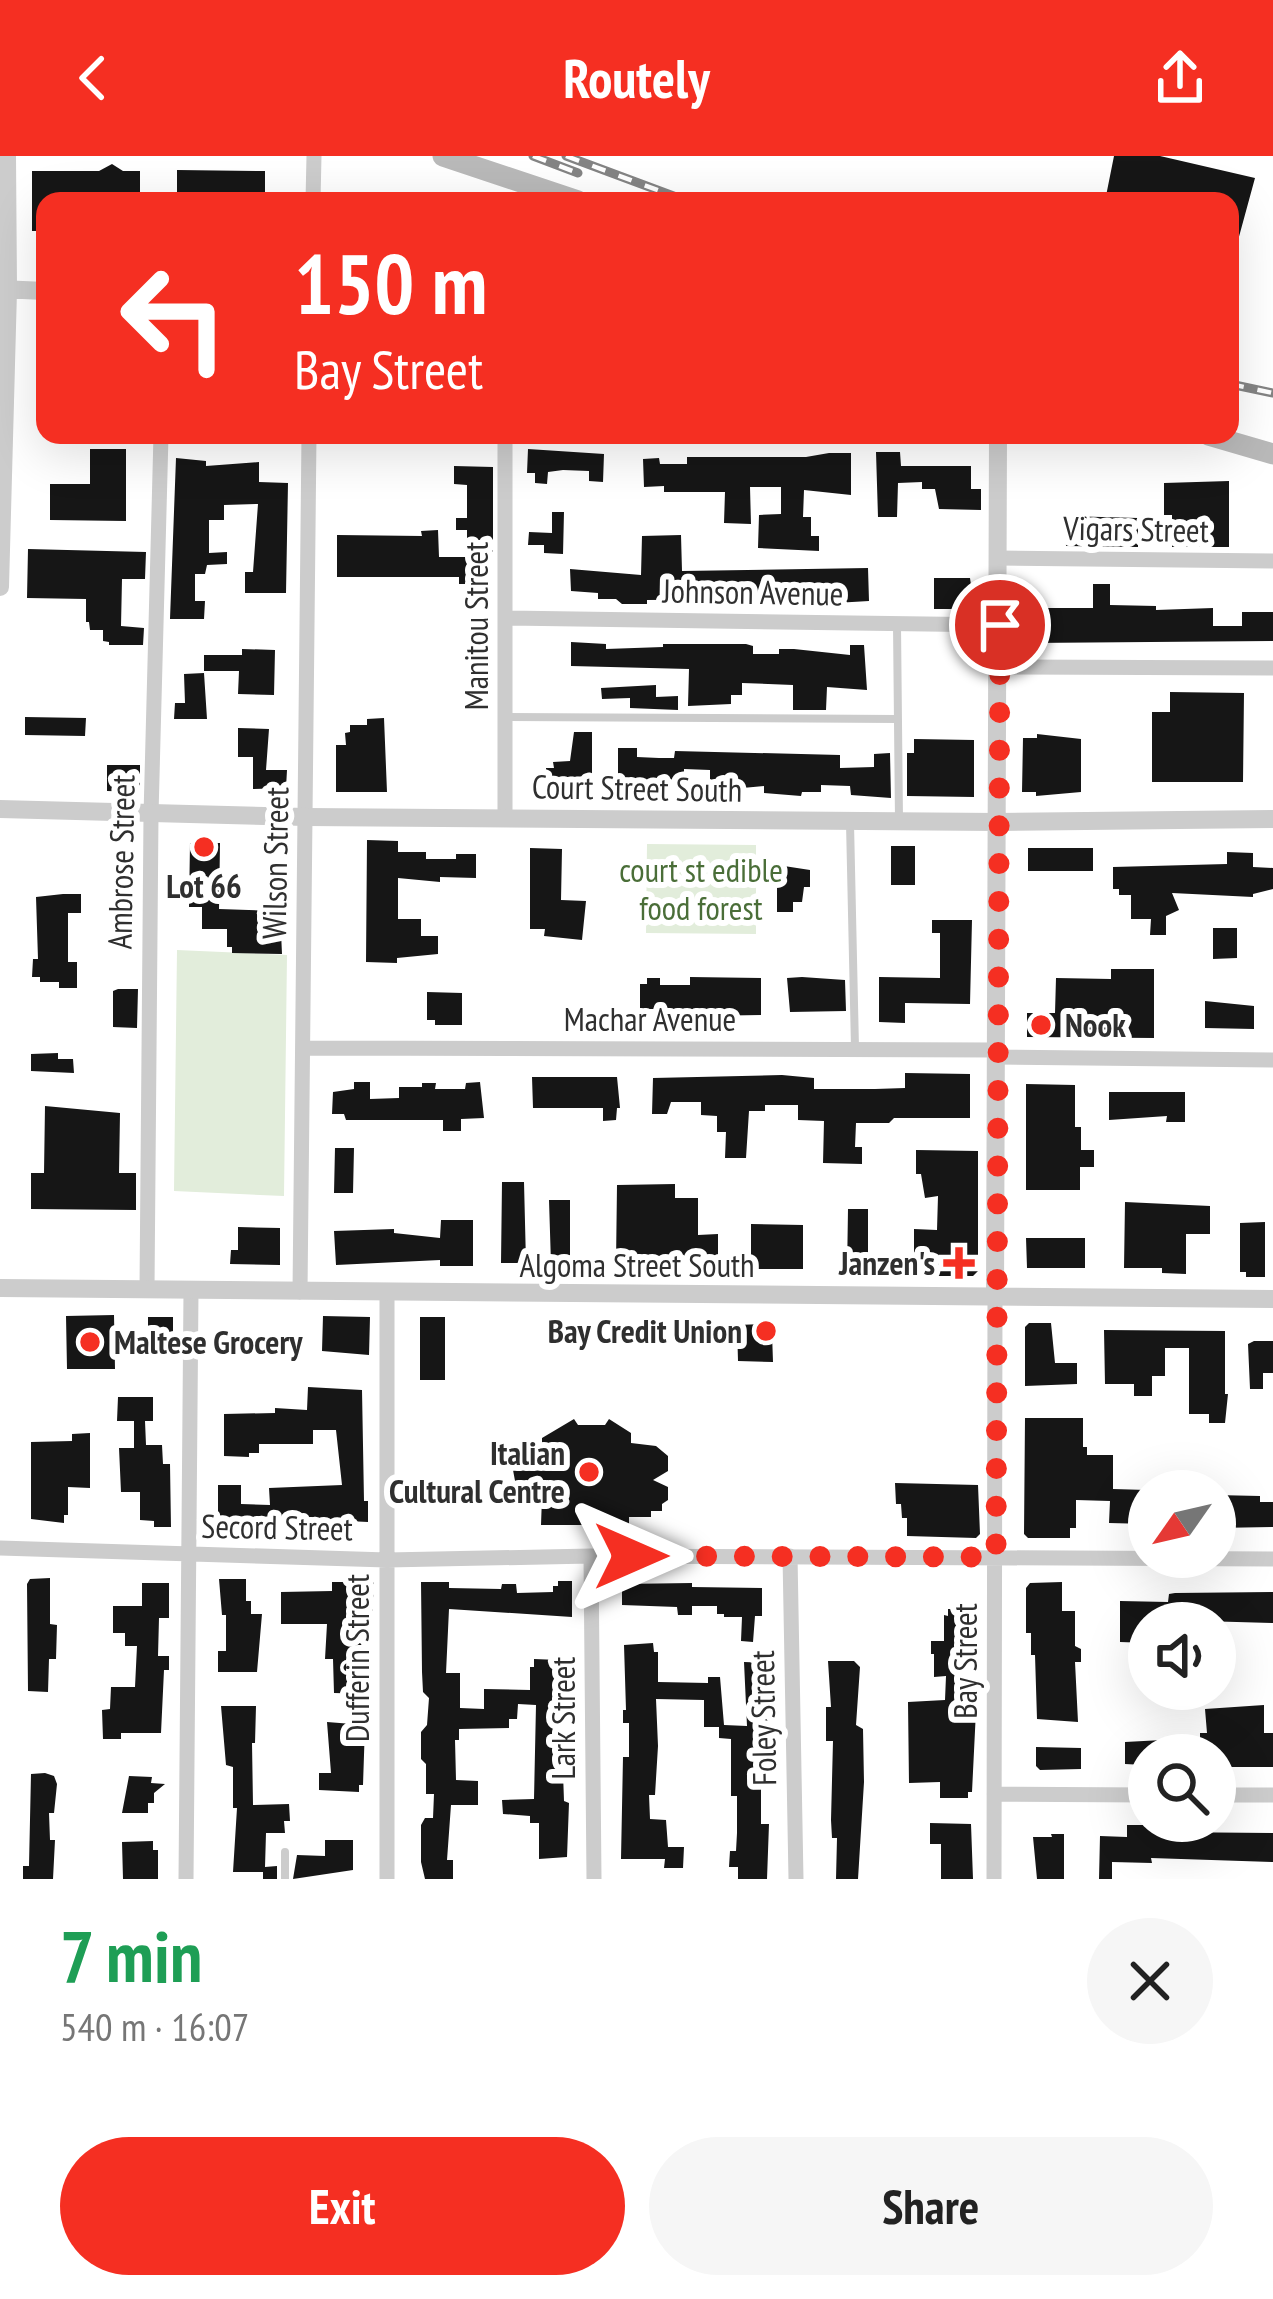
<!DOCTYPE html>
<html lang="en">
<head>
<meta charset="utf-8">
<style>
  body { margin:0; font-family:"PT Sans Narrow",sans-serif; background:#f6f6f6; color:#222; height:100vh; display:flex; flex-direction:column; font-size:45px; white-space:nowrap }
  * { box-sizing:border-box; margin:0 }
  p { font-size:39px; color:#767676 }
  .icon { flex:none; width:66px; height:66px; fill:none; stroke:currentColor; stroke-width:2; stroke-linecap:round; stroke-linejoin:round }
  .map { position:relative; height:1723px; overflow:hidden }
  .side { display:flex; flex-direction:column; background:#fff; flex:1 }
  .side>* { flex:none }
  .guide { position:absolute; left:36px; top:36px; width:1203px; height:252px; border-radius:24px; box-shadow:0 12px 48px #0002; background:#f52f22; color:#fff; overflow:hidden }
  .needle { width:78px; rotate:236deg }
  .buttons { position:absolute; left:1128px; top:1314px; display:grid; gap:24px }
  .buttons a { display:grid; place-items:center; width:108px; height:108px; border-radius:50%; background:#fff; box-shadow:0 12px 48px #0002; font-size:60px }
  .pin { position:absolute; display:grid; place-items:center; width:102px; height:102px; color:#fff; margin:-51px; border:6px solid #fff; border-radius:50%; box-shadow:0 3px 12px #0007 }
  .me { position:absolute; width:132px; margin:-66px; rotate:90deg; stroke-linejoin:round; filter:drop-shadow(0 0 9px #0008) }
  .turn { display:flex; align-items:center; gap:42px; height:252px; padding:0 60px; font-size:54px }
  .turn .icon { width:156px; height:156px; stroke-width:2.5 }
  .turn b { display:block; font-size:84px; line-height:102px }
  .round { display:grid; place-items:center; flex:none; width:126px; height:126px; border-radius:63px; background:#f6f6f6 }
  .headline { display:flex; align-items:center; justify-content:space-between; height:204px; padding:0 60px }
  h1 { font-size:72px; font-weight:700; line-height:90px; color:#1e9e55 }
  .button { display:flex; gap:24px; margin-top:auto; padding:24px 60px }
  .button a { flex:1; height:138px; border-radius:72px; background:#f52f22; color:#fff; font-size:48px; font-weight:700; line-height:138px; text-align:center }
  .button a+a { background:#f6f6f6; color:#222 }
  header { display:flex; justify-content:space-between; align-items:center; height:156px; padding:0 60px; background:#f52f22; color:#fff; font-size:54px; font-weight:700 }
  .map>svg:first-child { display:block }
</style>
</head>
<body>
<header><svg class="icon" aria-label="back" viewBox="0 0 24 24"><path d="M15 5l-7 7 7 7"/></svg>Routely<svg class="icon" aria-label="share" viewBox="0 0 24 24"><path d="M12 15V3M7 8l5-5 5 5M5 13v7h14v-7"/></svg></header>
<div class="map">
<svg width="1273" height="1723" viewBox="0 0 1273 1723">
  <rect width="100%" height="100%" fill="#fff"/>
  <path fill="#e2eddb" d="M647,688L756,689V778L646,777Z
    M177,794L287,799L284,1040L174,1035Z"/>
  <path fill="#161616" d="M1114,0H1160L1255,22L1234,99L1230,98V45H1105Z
    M112,8L123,15H140V45H45V75H32V15H99Z
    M177,14L265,15V37H255V45H177Z
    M90,293H126V365L50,364V328H90Z
    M528,293L604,298L603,326L589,325V315L563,314L548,316L547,328L535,327V317H527Z
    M876,296H900L901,310H971V333H981V354L939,353L935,333H922V326L898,327L897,361H878Z
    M829,297H851V339L804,334L803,361H811V380H819V395L758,392L759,359L781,358V331H750L751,368L724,367L725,336H664V330L644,331L643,303L659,302L660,308H687V301H806Z
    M176,302L206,305V310L259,306V326L288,327L286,437H245V416H253L258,348L224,349V364H209V397L227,396V408L207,409L205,418H195V445H205L204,463H170Z
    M454,310L493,311V400H488L485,428H459V421H337V379L422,380L421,375L438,374L439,401H467V374H456V362H467V329L454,328Z
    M1229,325V391H1172V359H1164V327Z
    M552,356H564L563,398L544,397V389H528L529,376L552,377Z
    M1065,360L1138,362V391L1066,390Z
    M681,379L682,415L868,412L869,445L801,449L774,447V443L647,444V448H622L616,443H598V437L571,435L570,413L641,419L642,380Z
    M28,393L146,396L145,423H122L121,470L144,472L143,489H109V486L103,485V474H90L89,466H86V443L27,442Z
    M934,422H970L974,449L970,453H934Z
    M1093,428H1110V449L1156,450V454L1213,452V470H1242V456H1273V485L1029,487V452H1093Z
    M571,486L606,488V493L663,491V488H746L753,490V498H779V493H794L850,499V489H864L867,534L827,531L826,554H793V529L742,527V539H731V548L688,550L689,513L571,510Z
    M242,493L275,494L274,539L238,538L239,515H204V499H242Z
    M204,517L207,563H174L175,547H185L184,518Z
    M656,529V541L678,540V554L630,552V542L602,543L601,532Z
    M1170,536L1244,537L1243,626H1152V556H1170Z
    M25,561L86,562L85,580L25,579Z
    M384,562L387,636H336V589H346L345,577L350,576V569H367V563Z
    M238,572L269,573L266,614H287L286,632L253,633V601H238Z
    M574,576H592V628H564V636H546V612H554L553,606L570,605Z
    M1037,578L1081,583V636L1036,640V636H1022L1023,582H1037Z
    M914,583L974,584V641L907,640V597H914Z
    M618,592H637V601L659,602H674L675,595L840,599V612L874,611V598L890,597L891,642L851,639L850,630L821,629V636H802L801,640L764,637V630L710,635V614L684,613V630L618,634Z
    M107,609H140V636L107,635Z
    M367,684L398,685V696H426V703H456V698H476V722L440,721V726L398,722V763H421V780H438V798L397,802V807L366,806Z
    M190,687H220L219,753L280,755L282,798L232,797V791H227V773H202V751H189Z
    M891,690H915V729H891Z
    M530,692L562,693L561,744L586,745L582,784L544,780L545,773H530Z
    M1028,692H1093V715H1028Z
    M1227,696L1253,697V711L1273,712V733L1253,738V741L1172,737L1179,754L1166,760V779H1150L1151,763H1131V739H1119V733H1113V711L1227,708Z
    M784,710L810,714V731H804L802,746H793V756H777V714H784Z
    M63,738H81V757H68V806H77V832H59V826H40V821H32L33,803H38L36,741Z
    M932,764H972L970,848L905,847V867L879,866V821L940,822V777H932Z
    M1213,772H1237V802L1213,803Z
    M1111,813H1154V882L1027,881V857H1055L1056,822L1111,823Z
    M690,821L761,822V859L699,860L691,858V853H640V828H647V822H660V829H690Z
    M802,821L845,824L846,855L790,856L787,822Z
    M118,833H138L137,872L113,871V835Z
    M427,836L462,837V869H435V864H427Z
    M1205,845L1254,850V873L1205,872Z
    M58,897V903H73L74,917L31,915V898Z
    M905,917L970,918V962H894L889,967H856L855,991H862V1008L823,1007L824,965L798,964V949H765V955H749L746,1002H725L726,976H717V960L701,959V946H671L667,958H652L653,922L782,919L814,922V933H875L905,932Z
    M532,921H617L620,952H617L616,964L603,965V952H533Z
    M354,926H370V943L399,942V931H422V927H436L435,933H465L466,927L480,926L484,962L461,963V975H443V964H346L344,958H332L333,936L354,933Z
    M1026,928L1075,929V971H1081V994H1094V1011H1080V1034H1026Z
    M1109,936H1185V966H1166L1167,960L1109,964Z
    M45,950L120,957L119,1017H136V1054L31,1053V1017H44Z
    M335,992H354L353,1037H334Z
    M916,994L978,995V1115L973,1120H909V1104H914V1073L937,1074L938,1040L925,1042L921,1018H916Z
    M502,1026H524L526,1107H501Z
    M675,1028V1042H698V1079L718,1078V1110H701V1100H674V1107H616L617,1029Z
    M549,1044H570V1109L551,1108Z
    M1125,1046L1210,1050V1078H1186V1118L1162,1117V1112H1124Z
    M848,1053H868V1117H847Z
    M441,1064H473V1110H440V1104L336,1109L334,1075L394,1073V1077L440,1082Z
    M1265,1066V1121H1246V1116H1240V1067Z
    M751,1068L803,1069V1113H751Z
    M238,1071L280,1072V1109L230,1108L231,1094H238Z
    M1026,1082H1085V1112H1027Z
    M114,1159L115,1213H67L66,1160Z
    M323,1160L370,1161L369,1199L322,1195Z
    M148,1161H173V1191L148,1190Z
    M420,1161H445V1224H420Z
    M1029,1167H1051L1055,1207H1077V1228L1025,1230V1171Z
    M764,1168V1177H772L773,1206L738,1205L737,1169Z
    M1104,1174L1225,1175V1238H1228L1225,1267H1209V1258H1189V1192H1165V1220H1152V1240H1134V1228H1105Z
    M1254,1185H1273V1217H1263V1233H1250L1248,1188Z
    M308,1231L362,1234L364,1345H368V1366L287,1362V1369L218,1374V1329H241V1348L270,1349L269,1332L342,1329L336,1274H313V1288H259V1297H249V1301L224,1300V1258L275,1257V1252L307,1254Z
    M118,1241H153V1265H145L146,1289H162L163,1308H170L171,1371H154V1365L140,1364V1336H121L119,1292H134V1265H117Z
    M1025,1262H1083V1291H1087V1299H1113V1333L1147,1334L1149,1368L1109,1367L1110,1345L1076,1344V1372H1070V1382H1028L1024,1378Z
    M574,1263L578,1269H605L609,1263L631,1277V1287L656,1290L668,1300V1315L653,1324L668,1331V1344L662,1348V1355H651V1361H629V1369H541L542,1341H518L513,1314L524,1301H542V1282Z
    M90,1277V1332L68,1331V1359H64V1367L31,1363V1286L72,1285V1278Z
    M895,1327L978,1329L980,1378L976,1382L907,1380V1362H902L901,1348H896Z
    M1215,1339L1260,1340V1346H1273V1371L1215,1372Z
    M354,1420H374L372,1473H365L367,1526H372L371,1538L334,1537L333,1503H325L327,1468H281V1436L332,1435V1426H354Z
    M50,1422V1468L57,1469L56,1503H49L48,1536L28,1535L27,1428L30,1423Z
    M219,1423H246V1445H251V1458H262L257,1516H218V1495H226V1459H222Z
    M558,1425H572V1461L449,1453L446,1517H460V1552L484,1553V1533L530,1534V1511H534V1503L559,1504L564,1645L569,1647L567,1701L539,1703V1667H530V1660L503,1658L502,1644L534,1643L536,1549L518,1548L517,1563H509V1572L459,1573V1584H455L456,1624L478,1625V1649H451L447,1704H453V1723H425L421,1706V1669L425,1662H433L434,1638H426V1608L421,1603V1576L427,1569L429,1542L423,1536L422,1516L421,1426H449V1432L501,1433L502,1428H516L517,1437L553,1436V1430H558Z
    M1062,1426V1455H1075V1490L1081,1493V1506H1075L1078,1566L1037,1563L1035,1499H1031V1477H1026V1432L1030,1427Z
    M142,1427H169V1462H159L158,1500H169V1514H164L161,1577H121V1583H103L102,1554L110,1553L111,1531H135L137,1490H125V1477H113V1450H142Z
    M692,1427V1431L762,1432V1460H755L753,1486L741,1485L742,1461H724V1458H717V1450H692V1459H678L677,1451L622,1449V1428Z
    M1273,1436V1467L1166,1464L1149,1467V1487L1120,1486V1445L1168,1446L1169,1438L1175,1437Z
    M948,1453H973L975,1460V1498H965V1528H973V1534H977L972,1636H968V1642H940V1626L909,1627L908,1546L945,1544L946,1520L934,1521V1498H931V1485H944V1459L948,1460Z
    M653,1487L654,1496H658V1526L708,1527V1521H720L724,1569L747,1570L744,1506L774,1507L770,1581L763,1587L761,1615V1668H769L767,1723H738V1711H729L730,1695H736L737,1677V1640H731V1583L719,1582V1571H704V1544L656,1543L658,1590L655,1639H649L650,1663L666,1664L668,1691H684L683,1712H664L665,1703H621L623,1601H629V1567H623V1554H626L624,1489Z
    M828,1505H854L860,1511L856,1569L863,1573L864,1626L858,1723H836L837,1682H832L831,1664L833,1585H826V1551H831Z
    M1264,1549V1577H1273V1611H1220L1218,1599H1144V1609L1125,1608V1586L1200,1582V1577H1207L1205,1553Z
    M221,1550H256L255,1587H252L253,1649L289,1648L290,1665H284L285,1677H266L265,1711L277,1710V1723H263V1716H233L237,1652H233V1611L226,1609Z
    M327,1566L365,1569L363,1629H359V1636L319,1634V1617H331Z
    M1036,1591L1081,1592V1613L1040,1614L1036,1610Z
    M45,1617L54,1620L57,1628L54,1657H49L50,1684H55L53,1723H23V1710H29L31,1618Z
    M129,1620L152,1621L151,1627L165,1628L154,1637V1647H148V1657H122Z
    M930,1667L971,1668L973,1723H941V1688H930Z
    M1127,1669H1154L1160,1676L1273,1677V1706L1151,1702L1152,1707L1112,1706V1723H1099L1100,1680L1127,1681Z
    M1051,1678H1064V1723H1037L1033,1681H1052Z
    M325,1684H353V1714L293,1723L297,1699L325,1700Z
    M153,1685V1694H158V1723H123L122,1686Z"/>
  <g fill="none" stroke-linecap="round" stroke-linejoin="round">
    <path stroke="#ccc" stroke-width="8" d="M897,469L899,664
      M507,561L898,563
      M850,667L855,892
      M285,1723V1696"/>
    <path stroke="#ccc" stroke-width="15" d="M313,45L314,0
      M505,279V660
      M999,402L1273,405
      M507,462L999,469
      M1000,511L1273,512
      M303,892L996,894
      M996,901L1273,904
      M147,1133L151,659L161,279
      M300,1136L309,279
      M387,1138V1723
      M0,1392L387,1404L591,1400L1273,1403
      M591,1400L594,1723
      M790,1400L796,1723
      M994,1638L1149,1639
      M1215,1639H1273
      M186,1723L191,1135
      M994,1723L995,1141"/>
    <path stroke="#ccc" stroke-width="18" d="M0,133L45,135
      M0,431L8,134L7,0
      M0,653L306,661L998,666L1273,663
      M0,1132L1273,1143
      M995,1141L998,279"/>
    <path stroke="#b9b9b9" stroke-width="21" d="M443,0L578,45
      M1208,279L1273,298"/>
    <g stroke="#848484" stroke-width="9">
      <path id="rail" d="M533,0L578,17
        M566,0L687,45
        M1230,228L1273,237"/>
    </g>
    <use href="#rail" stroke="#fff" stroke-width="4.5" stroke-dasharray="14" stroke-linecap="butt"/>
  </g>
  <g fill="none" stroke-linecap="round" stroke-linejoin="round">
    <path stroke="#f52f22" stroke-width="21" stroke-dasharray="0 37.8" d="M631,1400L996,1401L1000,469"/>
  </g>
  <g fill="#f52f22" stroke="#fff" stroke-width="4.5">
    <circle cx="204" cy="691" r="12"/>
    <circle cx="1041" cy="869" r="12"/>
    <path d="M953 1089h12v12h12v12h-12v12h-12v-12h-12v-12h12z"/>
    <circle cx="766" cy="1175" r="12"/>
    <circle cx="90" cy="1186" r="12"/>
    <circle cx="589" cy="1316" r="12"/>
  </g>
  <g text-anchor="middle" stroke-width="12" stroke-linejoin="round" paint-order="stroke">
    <g font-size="33" fill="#2f2f2f" stroke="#fff">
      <text transform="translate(1136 373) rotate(1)" y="12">Vigars Street</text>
      <text transform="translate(753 436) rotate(1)" y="12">Johnson Avenue</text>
      <text transform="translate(476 470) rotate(-90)" y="12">Manitou Street</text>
      <text transform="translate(637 632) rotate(1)" y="12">Court Street South</text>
      <text transform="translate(121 706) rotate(-89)" y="12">Ambrose Street</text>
      <text transform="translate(275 707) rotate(-89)" y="12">Wilson Street</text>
      <text x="650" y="875">Machar Avenue</text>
      <text x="637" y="1121">Algoma Street South</text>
      <text transform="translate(277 1371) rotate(1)" y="12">Secord Street</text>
      <text transform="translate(357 1502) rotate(-90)" y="12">Dufferin Street</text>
      <text transform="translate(965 1505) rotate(-90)" y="12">Bay Street</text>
      <text transform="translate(563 1562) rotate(-90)" y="12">Lark Street</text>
      <text transform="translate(763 1562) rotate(-91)" y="12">Foley Street</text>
    </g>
    <g font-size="33" fill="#4a6e38" stroke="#fff">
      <text x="701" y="726">court st edible<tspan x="701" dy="38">food forest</tspan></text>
    </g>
    <g font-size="33" font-weight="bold" fill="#2f2f2f" stroke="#fff" text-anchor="end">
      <text x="204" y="742" text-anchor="middle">Lot 66</text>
      <text x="1065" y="881" text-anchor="start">Nook</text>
      <text x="935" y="1119">Janzen's</text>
      <text x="742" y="1187">Bay Credit Union</text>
      <text x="114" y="1198" text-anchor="start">Maltese Grocery</text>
      <text x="565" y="1309">Italian<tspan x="565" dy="38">Cultural Centre</tspan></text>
    </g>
  </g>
</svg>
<div class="buttons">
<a><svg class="needle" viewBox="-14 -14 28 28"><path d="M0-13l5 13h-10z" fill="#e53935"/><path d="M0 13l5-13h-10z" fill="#767676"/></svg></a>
<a><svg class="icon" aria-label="sound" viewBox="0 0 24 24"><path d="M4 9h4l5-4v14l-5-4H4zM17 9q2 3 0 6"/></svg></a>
<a><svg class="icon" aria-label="search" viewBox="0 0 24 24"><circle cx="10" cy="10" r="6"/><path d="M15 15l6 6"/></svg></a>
</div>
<div class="pin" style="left:1000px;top:469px;background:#d93025"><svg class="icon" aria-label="arrive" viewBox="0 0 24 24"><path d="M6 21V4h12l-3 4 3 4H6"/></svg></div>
<svg class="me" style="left:631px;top:1400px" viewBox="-20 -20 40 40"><path d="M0-17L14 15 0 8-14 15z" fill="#f52f22" stroke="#fff" stroke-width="4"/></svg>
<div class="guide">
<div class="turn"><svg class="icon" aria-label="left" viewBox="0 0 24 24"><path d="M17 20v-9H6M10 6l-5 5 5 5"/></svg><div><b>150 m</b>Bay Street</div></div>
</div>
</div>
<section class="side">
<div class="headline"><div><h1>7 min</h1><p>540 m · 16:07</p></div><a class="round"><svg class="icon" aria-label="close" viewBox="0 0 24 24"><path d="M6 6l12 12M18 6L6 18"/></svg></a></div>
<div class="button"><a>Exit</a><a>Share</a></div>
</section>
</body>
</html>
